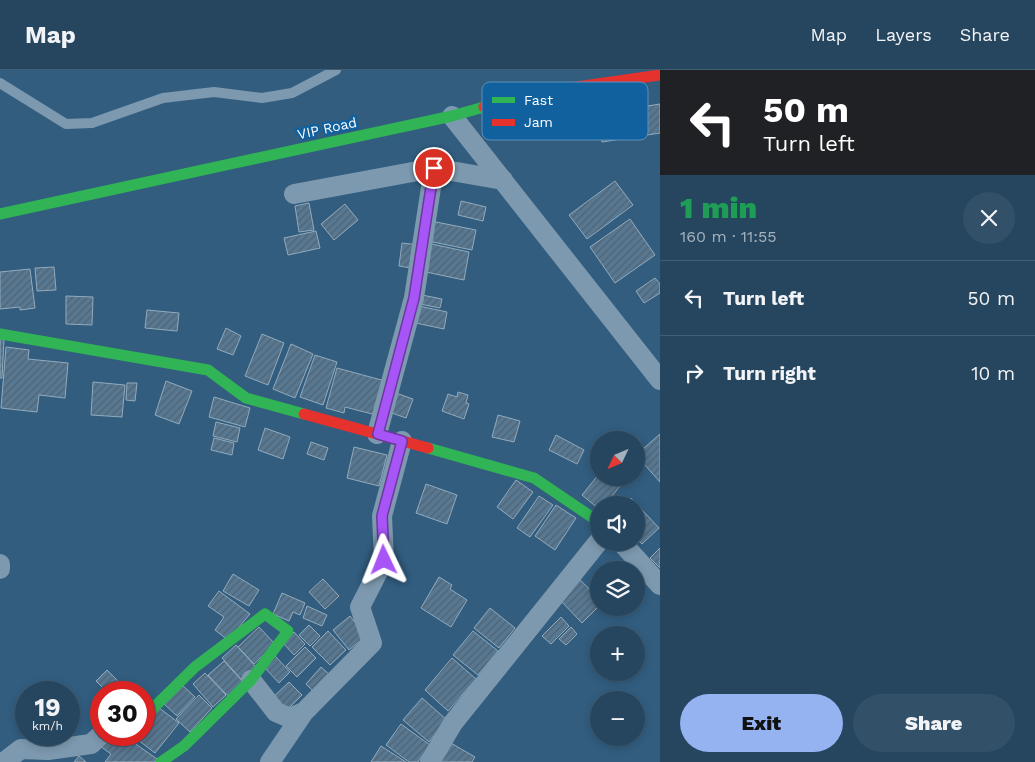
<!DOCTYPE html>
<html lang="en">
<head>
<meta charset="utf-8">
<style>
  body { margin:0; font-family:"Work Sans",sans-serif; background:#325068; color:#f1f3f6; height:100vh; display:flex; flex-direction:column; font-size:19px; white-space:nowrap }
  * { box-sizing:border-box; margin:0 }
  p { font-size:16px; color:#a4b1bd }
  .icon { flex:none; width:28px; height:28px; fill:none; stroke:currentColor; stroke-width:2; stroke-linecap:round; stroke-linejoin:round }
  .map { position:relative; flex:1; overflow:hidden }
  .details { display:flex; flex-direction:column; background:#26465f; width:375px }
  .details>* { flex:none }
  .banner { background:#202124; color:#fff; overflow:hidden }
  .needle { width:32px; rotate:226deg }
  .controls { position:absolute; left:590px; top:361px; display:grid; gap:10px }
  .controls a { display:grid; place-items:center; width:55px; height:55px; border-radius:50%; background:#26465f; box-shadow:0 2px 8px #0003,0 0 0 1px #425e74; font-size:25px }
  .speed { position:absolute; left:15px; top:611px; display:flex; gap:10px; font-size:25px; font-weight:700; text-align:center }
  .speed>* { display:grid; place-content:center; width:65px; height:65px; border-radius:50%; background:#26465f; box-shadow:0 2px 8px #0003,0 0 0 1px #425e74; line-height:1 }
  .speed small { font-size:12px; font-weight:400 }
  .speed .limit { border:8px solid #d22; background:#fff; color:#111 }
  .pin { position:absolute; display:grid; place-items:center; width:42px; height:42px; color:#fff; margin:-21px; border:2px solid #fff; border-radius:50%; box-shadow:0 1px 5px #0007 }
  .me { position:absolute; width:55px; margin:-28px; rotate:358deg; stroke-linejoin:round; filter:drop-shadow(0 0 4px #0008) }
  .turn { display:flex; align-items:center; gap:18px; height:105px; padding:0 20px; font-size:22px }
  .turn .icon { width:65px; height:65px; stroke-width:2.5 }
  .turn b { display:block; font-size:35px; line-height:42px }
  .round { display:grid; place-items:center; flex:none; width:52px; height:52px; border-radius:26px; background:#325068 }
  .headline { display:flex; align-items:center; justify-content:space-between; height:85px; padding:0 20px }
  h1 { font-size:30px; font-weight:800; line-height:38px; color:#1e9e55 }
  .cta { display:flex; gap:10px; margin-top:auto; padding:10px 20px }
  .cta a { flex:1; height:58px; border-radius:30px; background:#95b2f1; color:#111; font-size:20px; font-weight:800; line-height:58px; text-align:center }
  .cta a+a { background:#325068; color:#f1f3f6 }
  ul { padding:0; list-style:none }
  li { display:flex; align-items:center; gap:15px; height:75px; padding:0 20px; border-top:1px solid #425e74 }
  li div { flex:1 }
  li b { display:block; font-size:19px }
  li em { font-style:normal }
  header { display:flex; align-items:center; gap:30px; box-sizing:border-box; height:70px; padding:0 25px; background:#26465f; border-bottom:1px solid #425e74 }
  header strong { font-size:24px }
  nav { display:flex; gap:28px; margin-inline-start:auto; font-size:18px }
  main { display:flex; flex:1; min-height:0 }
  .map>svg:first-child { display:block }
</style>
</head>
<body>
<header>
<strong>Map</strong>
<nav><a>Map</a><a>Layers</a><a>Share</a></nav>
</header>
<main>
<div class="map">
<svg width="660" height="692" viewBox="0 0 660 692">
  <defs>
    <pattern id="building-hatch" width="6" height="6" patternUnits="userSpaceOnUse" patternTransform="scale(1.25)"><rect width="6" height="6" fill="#577892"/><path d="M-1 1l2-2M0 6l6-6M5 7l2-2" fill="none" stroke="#52626f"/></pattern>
  </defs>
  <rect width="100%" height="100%" fill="#325d7f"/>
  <path fill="url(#building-hatch)" stroke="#92abbd" d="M660,34V63L602,72L597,44Z
    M615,111L633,135L587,169L569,145Z
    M461,131L486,137L483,151L458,145Z
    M309,133L314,160L299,162L295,136Z
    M345,134L358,150L334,170L321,154Z
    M630,149L655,185L615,213L590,177Z
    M431,151L476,160L472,180L428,171Z
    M316,161L320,178L288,185L284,168Z
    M402,173L420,175L417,199L399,196Z
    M427,173L469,182L464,210L421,201Z
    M54,197L56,220L37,221L35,198Z
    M30,199L35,238L20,240V237L0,239V202Z
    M655,208L660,214V223L644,233L636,221Z
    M417,224L442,229L440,238L415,233Z
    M66,226L93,227L92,255L66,254Z
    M414,235L447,242L444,259L411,252Z
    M147,240L179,243L177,261L145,258Z
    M226,258L241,266L233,285L217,279Z
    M262,264L284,273L268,315L245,306Z
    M0,269H4L2,308H0Z
    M291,274L313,284L295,328L273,319Z
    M6,277L29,280L28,289L68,293L65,328L39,325L37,342L1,338Z
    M315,285L337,292L323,335L300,327Z
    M337,298L385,311L376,345L345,337L344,343L326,338Z
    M166,311L192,321L179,354L155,345Z
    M93,312L125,315L122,347L91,345Z
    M127,313H137L135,331L126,330Z
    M393,322L413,329L406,348L386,341Z
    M458,322L468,325L466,333L469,334L464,349L442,341L448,324L457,327Z
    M214,327L250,338L245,357L209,347Z
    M498,345L520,351L514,372L492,367Z
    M216,352L240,358L237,372L213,366Z
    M265,358L290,367L283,389L258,380Z
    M660,364V412L636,385Z
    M556,365L584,380L577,394L549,380Z
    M214,368L234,373L232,385L211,380Z
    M311,372L328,378L324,390L307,384Z
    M354,377L387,385L379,416L347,408Z
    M599,404V408H617L623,412L605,435H599V439L582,425Z
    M516,410L533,422L513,449L497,437Z
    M426,414L457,425L447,454L416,443Z
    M539,426L553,435L530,467L517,458Z
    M631,428L659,458L642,474L636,468V435H624Z
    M556,435L576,448L555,480L535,466Z
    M660,478V498L650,488Z
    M233,504L259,520L249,536L223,521Z
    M439,507L452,515L450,519L467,530L451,557L421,538Z
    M323,509L339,526L325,539L309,522Z
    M579,509L599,528V536L582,553L559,529Z
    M219,521L250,544L228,570L215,560L224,547L208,536Z
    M282,523L305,533L300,545L293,542L289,551L273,544Z
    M307,536L327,545L322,556L303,548Z
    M490,538L515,558L499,578L474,558Z
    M350,546L366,566L349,580L333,560Z
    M561,547L569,556L551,574L542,566Z
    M309,555L320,566L310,576L299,565Z
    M259,557L275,574L254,594L238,577Z
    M571,557L577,564L566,575L559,569Z
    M328,561L346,580L330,595L312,577Z
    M473,561L498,581L478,605L453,585Z
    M294,562L305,574L294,585L283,573Z
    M236,575L256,597L242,610L222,588Z
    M305,577L316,588L297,607L286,596Z
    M275,586L290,602L279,613L264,597Z
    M452,588L476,609L448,641L425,620Z
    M224,591L243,612L228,626L208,605Z
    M321,597L330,605L314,622L306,614Z
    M107,600L129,622H107L96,611Z
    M205,603L226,625L213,637L193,614Z
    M289,612L302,625L284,643L271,629Z
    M180,613L195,627L177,646L162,632Z
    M199,625L212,638L190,662L176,649Z
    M422,628L447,650L429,672L403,650Z
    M158,637L179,653L155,683L134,667L135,665H144V655Z
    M401,654L430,675L418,692H409L386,675Z
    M108,665H123L157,689L155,692H105L111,684L100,676Z
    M444,669L475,687L472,692H439Z
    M381,676L406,692H371Z
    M79,686L86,692H74Z"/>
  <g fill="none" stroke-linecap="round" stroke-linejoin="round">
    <path stroke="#7d99af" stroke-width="10" d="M0,13L66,54L92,53L163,28L214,22L262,28L292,23L336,0"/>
    <path stroke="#7d99af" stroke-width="20" d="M452,46L660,310
      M294,124L434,98L503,110
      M377,364L414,228L434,98
      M621,472L660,515
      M0,494V499
      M251,610L276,642L290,648L304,642
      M4,692L21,679L48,680L91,674L101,665
      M270,692L304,642L372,573L360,537L384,490L382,446L402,371
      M430,692L453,653L599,471"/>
    <path stroke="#30b455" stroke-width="11" d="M0,144L452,46L484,37
      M0,264L208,300L246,328L304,344
      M428,378L534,408L599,452
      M144,647L195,597L265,544L288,561L251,610L184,676L161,692"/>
    <path stroke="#e5322d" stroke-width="11" d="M484,37L534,23L660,5
      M304,344L428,378"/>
  </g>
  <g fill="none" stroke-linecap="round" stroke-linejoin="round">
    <g stroke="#6d37a1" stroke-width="12">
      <path id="route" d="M384,490L382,446L402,371L378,364L414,228L434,98"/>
    </g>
    <use href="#route" stroke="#a855f7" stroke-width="9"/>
  </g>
  <g text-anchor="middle" stroke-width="5" stroke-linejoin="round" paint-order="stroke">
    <g font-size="14" fill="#fff" stroke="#12619f">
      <text transform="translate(327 58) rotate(-12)" y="5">VIP Road</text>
    </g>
  </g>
  <rect x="482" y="12" width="166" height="58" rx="8" fill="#12619f" stroke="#5990bc" stroke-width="1"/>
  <rect x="492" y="27" width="23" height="6" fill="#30b455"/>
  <rect x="492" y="49" width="23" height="7" fill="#e5322d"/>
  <g font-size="14" fill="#fff">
    <text x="524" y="35">Fast</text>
    <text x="524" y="57">Jam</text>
  </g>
</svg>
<div class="controls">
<a><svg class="needle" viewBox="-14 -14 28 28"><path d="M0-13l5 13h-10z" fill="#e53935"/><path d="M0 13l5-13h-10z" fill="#a4b1bd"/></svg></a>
<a><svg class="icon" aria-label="sound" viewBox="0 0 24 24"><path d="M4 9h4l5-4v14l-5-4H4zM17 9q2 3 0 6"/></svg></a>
<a><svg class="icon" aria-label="layers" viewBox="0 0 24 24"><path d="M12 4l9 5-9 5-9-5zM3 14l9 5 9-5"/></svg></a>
<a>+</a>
<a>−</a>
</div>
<div class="speed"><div>19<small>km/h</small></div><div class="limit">30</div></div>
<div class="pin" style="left:434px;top:98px;background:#d93025"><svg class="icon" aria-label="arrive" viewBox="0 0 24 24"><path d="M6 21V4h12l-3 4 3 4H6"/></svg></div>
<svg class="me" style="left:384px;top:490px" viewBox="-20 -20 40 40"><path d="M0-17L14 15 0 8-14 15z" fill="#a855f7" stroke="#fff" stroke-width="4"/></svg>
</div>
<section class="details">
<div class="banner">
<div class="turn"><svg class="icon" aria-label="left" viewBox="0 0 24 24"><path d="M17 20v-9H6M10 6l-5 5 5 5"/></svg><div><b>50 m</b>Turn left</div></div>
</div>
<div class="headline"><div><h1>1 min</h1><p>160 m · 11:55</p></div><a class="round"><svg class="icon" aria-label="close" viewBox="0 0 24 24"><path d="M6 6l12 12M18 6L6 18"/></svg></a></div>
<ul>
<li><svg class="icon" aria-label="left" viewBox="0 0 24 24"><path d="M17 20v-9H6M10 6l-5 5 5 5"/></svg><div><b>Turn left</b></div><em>50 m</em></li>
<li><svg class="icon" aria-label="right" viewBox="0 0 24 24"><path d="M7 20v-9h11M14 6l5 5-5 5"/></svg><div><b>Turn right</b></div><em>10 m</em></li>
</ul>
<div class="cta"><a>Exit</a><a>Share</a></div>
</section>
</main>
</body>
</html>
